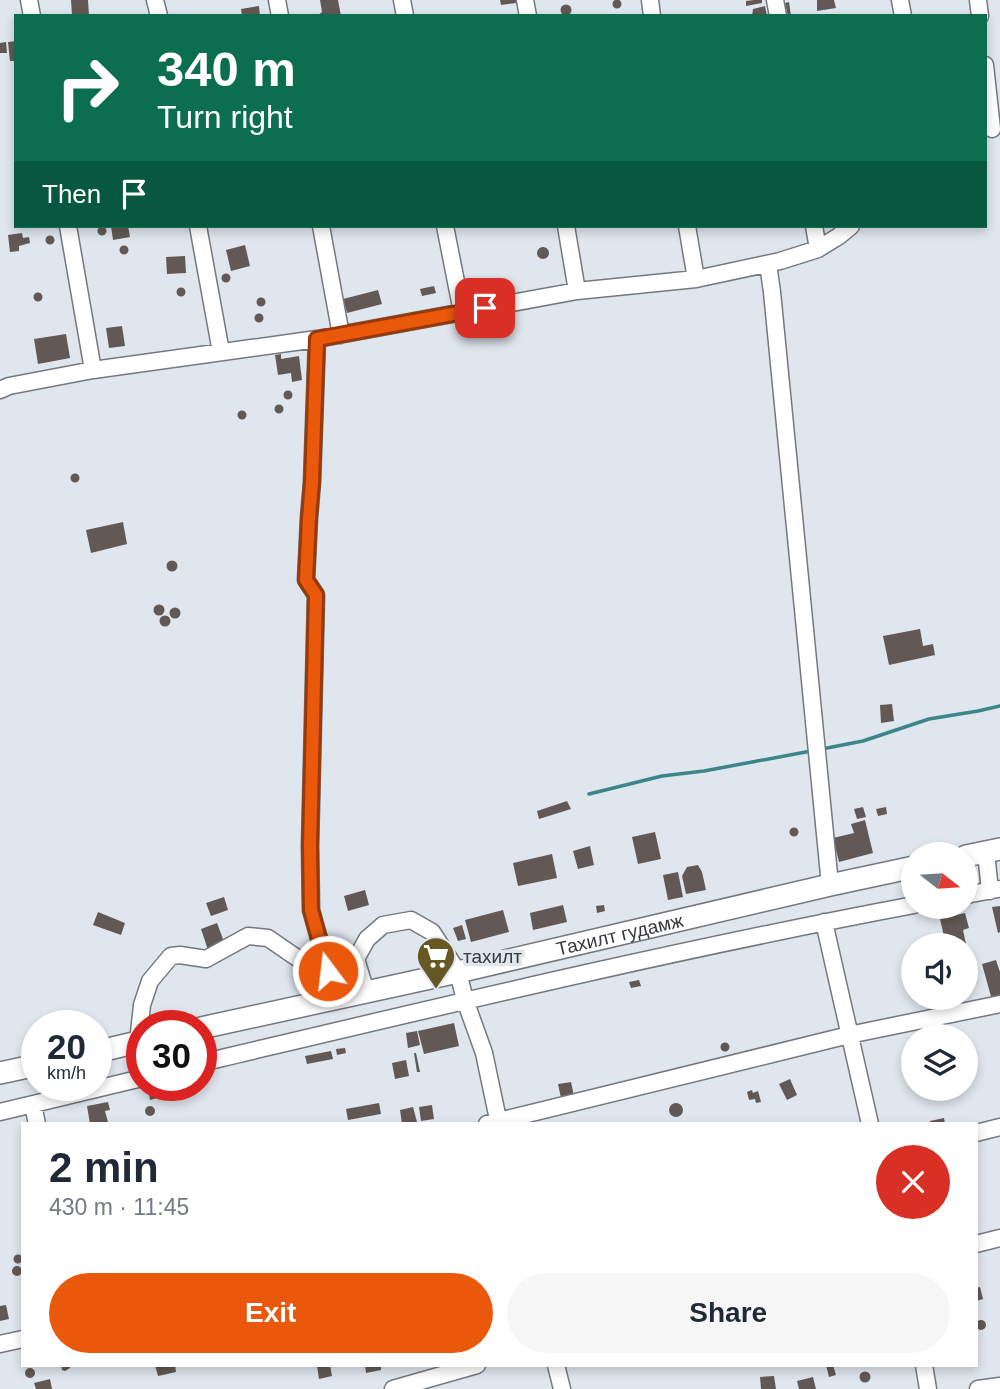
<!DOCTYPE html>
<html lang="en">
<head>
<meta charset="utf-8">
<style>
  body { margin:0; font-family:Arial,sans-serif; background:#f6f6f7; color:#1f2937; height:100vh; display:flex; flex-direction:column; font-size:26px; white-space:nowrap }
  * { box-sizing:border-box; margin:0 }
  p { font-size:23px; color:#747a83 }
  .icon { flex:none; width:38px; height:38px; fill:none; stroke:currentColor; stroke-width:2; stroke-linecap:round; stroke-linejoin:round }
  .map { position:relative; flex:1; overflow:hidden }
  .details { position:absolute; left:21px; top:1122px; width:957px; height:245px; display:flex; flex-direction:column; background:#fff; border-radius:0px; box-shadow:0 4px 10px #0003 }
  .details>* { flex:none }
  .hud { position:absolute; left:14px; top:14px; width:973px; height:214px; border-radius:0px; box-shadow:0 4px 10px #0003; background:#0b6e4f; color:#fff; overflow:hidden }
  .needle { width:46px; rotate:107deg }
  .buttons { position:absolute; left:901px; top:842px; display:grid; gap:14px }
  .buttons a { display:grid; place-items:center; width:77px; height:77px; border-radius:50%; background:#fff; box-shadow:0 4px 10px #0003; font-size:35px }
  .speed { position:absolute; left:21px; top:1010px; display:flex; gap:14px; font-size:35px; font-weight:700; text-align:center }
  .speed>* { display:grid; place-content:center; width:91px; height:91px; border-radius:50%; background:#fff; box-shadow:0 4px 10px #0003; line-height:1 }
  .speed small { font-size:18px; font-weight:400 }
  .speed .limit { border:10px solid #d22; background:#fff; color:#111 }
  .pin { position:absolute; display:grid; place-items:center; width:60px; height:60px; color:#fff; margin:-30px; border-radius:14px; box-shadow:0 4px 10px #0006 }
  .me { position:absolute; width:77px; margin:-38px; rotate:345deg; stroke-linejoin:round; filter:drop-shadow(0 0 5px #0008) }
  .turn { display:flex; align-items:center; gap:24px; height:147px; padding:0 28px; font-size:32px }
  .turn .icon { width:91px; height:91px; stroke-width:2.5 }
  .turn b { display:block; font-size:49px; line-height:60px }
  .then { display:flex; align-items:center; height:66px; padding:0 28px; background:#0003; gap:14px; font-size:26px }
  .round { display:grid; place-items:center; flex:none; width:74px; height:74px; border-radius:37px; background:#f6f6f7 }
  .headline { display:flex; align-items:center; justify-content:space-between; height:119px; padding:0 28px }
  h1 { font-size:42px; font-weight:700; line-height:52px }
  .primary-button { display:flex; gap:14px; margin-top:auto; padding:14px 28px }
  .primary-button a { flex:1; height:80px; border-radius:42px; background:#ea580c; color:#fff; font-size:28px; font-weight:700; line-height:80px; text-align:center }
  .primary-button a+a { background:#f6f6f7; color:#1f2937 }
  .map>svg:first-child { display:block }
</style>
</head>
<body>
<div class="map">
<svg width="1000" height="1389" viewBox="0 0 1000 1389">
  <rect width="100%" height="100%" fill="#e0e6ee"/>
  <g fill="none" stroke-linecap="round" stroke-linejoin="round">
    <path stroke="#3b858b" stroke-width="3.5" d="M822,749L863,741L929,719L978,711L1000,706
      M589,794L662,776L704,771L811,751"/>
  </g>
  <path fill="#625956" d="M612.5 4a4.5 4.5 0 1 1 9 0a4.5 4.5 0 1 1-9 0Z
    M71,0H88L89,16H72Z
    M320,0H338L341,16H317L322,12Z
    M500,0H516V3L501,5Z
    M754,0H762V3L746,6V1Z
    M817,0H834L836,8L817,11Z
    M789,2L791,16H788L785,3Z
    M560.5 10a5.5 5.5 0 1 1 11 0a5.5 5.5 0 1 1-11 0Z
    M259,6L260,16H242L241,9Z
    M765,6L767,16H752L753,9Z
    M16,41V61H10L8,42Z
    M6,42L7,53H0V43Z
    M111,226H128L130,237L113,240Z
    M97.5 231a4.5 4.5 0 1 1 9 0a4.5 4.5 0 1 1-9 0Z
    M22,233L23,238L29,237L30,243L19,246V251L10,252L8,235Z
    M45.5 240a4.5 4.5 0 1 1 9 0a4.5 4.5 0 1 1-9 0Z
    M245,245L250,266L231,271L226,250Z
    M119.5 250a4.5 4.5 0 1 1 9 0a4.5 4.5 0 1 1-9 0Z
    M537 253a6 6 0 1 1 12 0a6 6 0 1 1-12 0Z
    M185,256L186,273L167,274L166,257Z
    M221.5 278a4.5 4.5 0 1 1 9 0a4.5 4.5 0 1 1-9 0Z
    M434,286L436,293L422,296L420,289Z
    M176.5 292a4.5 4.5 0 1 1 9 0a4.5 4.5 0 1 1-9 0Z
    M378,290L382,304L347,313L343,299Z
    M33.5 297a4.5 4.5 0 1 1 9 0a4.5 4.5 0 1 1-9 0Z
    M256.5 302a4.5 4.5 0 1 1 9 0a4.5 4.5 0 1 1-9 0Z
    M254.5 318a4.5 4.5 0 1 1 9 0a4.5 4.5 0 1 1-9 0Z
    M122,326L125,346L109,348L106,328Z
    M66,334L70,358L38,364L34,339Z
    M281,354V359L299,356L302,380L292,382L291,373L278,375L275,355Z
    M283.5 395a4.5 4.5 0 1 1 9 0a4.5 4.5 0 1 1-9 0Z
    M274.5 409a4.5 4.5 0 1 1 9 0a4.5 4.5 0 1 1-9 0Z
    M237.5 415a4.5 4.5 0 1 1 9 0a4.5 4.5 0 1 1-9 0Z
    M70.5 478a4.5 4.5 0 1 1 9 0a4.5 4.5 0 1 1-9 0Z
    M123,522L127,544L91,553L86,530Z
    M166.5 566a5.5 5.5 0 1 1 11 0a5.5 5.5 0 1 1-11 0Z
    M153.5 610a5.5 5.5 0 1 1 11 0a5.5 5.5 0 1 1-11 0Z
    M169.5 613a5.5 5.5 0 1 1 11 0a5.5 5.5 0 1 1-11 0Z
    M159.5 621a5.5 5.5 0 1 1 11 0a5.5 5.5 0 1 1-11 0Z
    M920,629L923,646L933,644L935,655L889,665L883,636Z
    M892,704L894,721L881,723L880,705Z
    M567,801L571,809L539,819L537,811Z
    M863,807L866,817L857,819L854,809Z
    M886,807L887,814L878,816L876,809Z
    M865,820L873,853L839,862L833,838L854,833L851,824Z
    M789.5 832a4.5 4.5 0 1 1 9 0a4.5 4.5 0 1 1-9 0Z
    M655,832L661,859L638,864L632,837Z
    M590,846L594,865L578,869L573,851Z
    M552,854L557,878L518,886L513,863Z
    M698,865L702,872L706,890L686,894L682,876L687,867Z
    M678,872L683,897L668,900L663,875Z
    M365,890L369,905L348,911L344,896Z
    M224,897L228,910L211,916L206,903Z
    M563,905L567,922L533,930L530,913Z
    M604,905L605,911L597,913L596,906Z
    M1000,906V932L998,933L992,907Z
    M503,910L509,932L471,942L465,920Z
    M98,912L125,923L121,935L93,925Z
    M965,913L969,928L963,930L966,944L946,945L940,919Z
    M217,923L226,947L209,953L201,929Z
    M462,925L466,939L458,941L453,928Z
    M996,960L1000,972V998L992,1000L982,964Z
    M639,980L641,986L631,988L629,982Z
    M454,1023L459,1046L424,1054L418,1031Z
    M417,1031L420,1045L408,1048L406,1033Z
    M720.5 1047a4.5 4.5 0 1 1 9 0a4.5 4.5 0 1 1-9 0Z
    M345,1048L346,1053L337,1055L336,1049Z
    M331,1051L333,1059L307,1064L305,1056Z
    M414,1053H416L420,1072H417Z
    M406,1060L409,1076L395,1079L392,1063Z
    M790,1079L797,1095L787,1100L779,1084Z
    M571,1082L574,1096L561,1098L558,1084Z
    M752,1090L753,1093L758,1091L761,1102L756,1103L755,1099L749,1100L747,1092Z
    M156,1091L157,1098L150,1100L149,1093Z
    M108,1102L110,1110L105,1111L108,1122L90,1124L87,1106Z
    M379,1103L381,1114L348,1120L346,1109Z
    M669 1110a7 7 0 1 1 14 0a7 7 0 1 1-14 0Z
    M432,1105L434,1119L421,1121L419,1107Z
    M145 1111a5 5 0 1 1 10 0a5 5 0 1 1-10 0Z
    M413,1107L417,1122L402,1124L400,1110Z
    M944,1118L945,1124H930V1121Z
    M13.5 1259a4.5 4.5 0 1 1 9 0a4.5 4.5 0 1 1-9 0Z
    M12 1271a5 5 0 1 1 10 0a5 5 0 1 1-10 0Z
    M980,1287L983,1299L976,1301V1288Z
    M6,1305L9,1319L0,1321V1306Z
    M976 1325a5 5 0 1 1 10 0a5 5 0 1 1-10 0Z
    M61,1365H70V1368L65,1371L62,1370Z
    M155,1365H175L176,1372L158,1376Z
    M321,1365H330L332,1376L319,1379L317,1366Z
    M365,1365H381V1370L366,1373Z
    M826,1365H833L836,1375L829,1377Z
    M25 1373a5 5 0 1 1 10 0a5 5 0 1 1-10 0Z
    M859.5 1377a5.5 5.5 0 1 1 11 0a5.5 5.5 0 1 1-11 0Z
    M774,1376L776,1389H761L760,1377Z
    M813,1377L816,1389H799L797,1381Z
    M50,1379L52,1389H36L34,1383Z"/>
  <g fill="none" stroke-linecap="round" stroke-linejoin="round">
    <g stroke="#747980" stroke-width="19">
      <path id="minor" d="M29,0L32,16
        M155,0L159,16
        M277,0L280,16
        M402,0L405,16
        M525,0L528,16
        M650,0L652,16
        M775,0L778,16
        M900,0L903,16
        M978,0L980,16
        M985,65L992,129
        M68,226L93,370
        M198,226L221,352
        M321,226L341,335
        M445,226L462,312
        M566,226L577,291
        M687,226L696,279
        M814,226L818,249
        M768,264L772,292L830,885
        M317,339L312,482L309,518L306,580L316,595L310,846L311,910L328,971L351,995
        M0,390L9,386L93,370L317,339L577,291L696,279L780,261L818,249L839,236L851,226
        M986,852L990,891
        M966,895L998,889
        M824,922L870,1124
        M366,992L356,959L367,939L383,925L411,920L432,932L458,972L465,1000L484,1053L499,1124
        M138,1042L142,1005L150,981L171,956L180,955L206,959L248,936L268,938L332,982
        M201,1063C438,1007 674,950 914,905
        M33,1105L37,1124
        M0,1112L142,1078
        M487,1124L849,1035L1000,1004
        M976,1133L1000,1127
        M976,1244L1000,1238
        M0,1344L23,1339
        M556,1365L562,1389
        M924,1365L928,1389
        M393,1389L477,1365
        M978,1389L1000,1386"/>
    </g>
    <g stroke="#747980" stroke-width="24">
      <g id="major">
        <path d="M966,856L1000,849"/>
        <path id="s1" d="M201,1028L458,972L830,885L914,867"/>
        <path d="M96,1052L142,1041"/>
        <path d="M0,1073L37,1065"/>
      </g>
    </g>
    <use href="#minor" stroke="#fff" stroke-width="16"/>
    <use href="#major" stroke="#fff" stroke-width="21"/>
  </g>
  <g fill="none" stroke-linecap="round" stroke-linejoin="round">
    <g stroke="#983908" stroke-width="18">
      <path id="route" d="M328,971L311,910L310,846L316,595L306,580L309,518L312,482L317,339L485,308"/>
    </g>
    <use href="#route" stroke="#ea580c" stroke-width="12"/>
  </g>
  <defs>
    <g id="supermarket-pin" transform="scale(2.0125)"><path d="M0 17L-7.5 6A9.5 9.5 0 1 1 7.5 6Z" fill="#665724" stroke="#e0e6ee"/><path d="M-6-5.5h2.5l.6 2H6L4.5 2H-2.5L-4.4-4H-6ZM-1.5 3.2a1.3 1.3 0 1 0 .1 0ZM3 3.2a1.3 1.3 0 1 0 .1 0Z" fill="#fff"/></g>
  </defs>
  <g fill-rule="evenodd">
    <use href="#supermarket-pin" x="436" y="956"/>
  </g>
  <g text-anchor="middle" stroke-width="7" stroke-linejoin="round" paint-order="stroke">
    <g font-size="19" fill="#37393c" stroke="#e0e6ee">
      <text dy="7" stroke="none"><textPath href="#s1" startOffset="429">Тахилт гудамж</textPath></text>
    </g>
    <g font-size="19" fill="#37393c" stroke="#e0e6ee" text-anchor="start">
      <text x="463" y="963">тахилт</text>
    </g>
  </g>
</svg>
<div class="buttons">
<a><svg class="needle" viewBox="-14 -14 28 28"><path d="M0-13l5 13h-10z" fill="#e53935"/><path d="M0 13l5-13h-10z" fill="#747a83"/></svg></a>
<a><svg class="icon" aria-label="sound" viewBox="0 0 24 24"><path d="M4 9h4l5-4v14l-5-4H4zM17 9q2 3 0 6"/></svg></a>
<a><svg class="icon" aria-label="layers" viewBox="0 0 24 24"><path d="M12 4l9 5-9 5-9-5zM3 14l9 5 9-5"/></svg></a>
</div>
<div class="speed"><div>20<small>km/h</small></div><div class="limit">30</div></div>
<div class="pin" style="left:485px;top:308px;background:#d93025"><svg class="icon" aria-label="arrive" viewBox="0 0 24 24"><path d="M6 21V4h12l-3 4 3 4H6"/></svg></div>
<svg class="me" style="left:328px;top:971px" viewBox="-20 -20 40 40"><circle r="17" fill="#ea580c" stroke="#fff" stroke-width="3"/><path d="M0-11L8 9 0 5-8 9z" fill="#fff"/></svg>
<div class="hud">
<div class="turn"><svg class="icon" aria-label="right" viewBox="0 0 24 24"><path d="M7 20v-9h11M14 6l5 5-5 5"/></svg><div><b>340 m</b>Turn right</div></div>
<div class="then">Then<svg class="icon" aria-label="arrive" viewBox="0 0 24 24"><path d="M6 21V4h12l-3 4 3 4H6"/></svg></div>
</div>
<section class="details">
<div class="headline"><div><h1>2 min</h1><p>430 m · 11:45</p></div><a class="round" style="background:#d93025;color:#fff"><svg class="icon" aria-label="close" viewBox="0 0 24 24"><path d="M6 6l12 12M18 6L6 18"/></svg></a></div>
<div class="primary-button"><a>Exit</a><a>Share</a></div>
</section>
</div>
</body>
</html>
